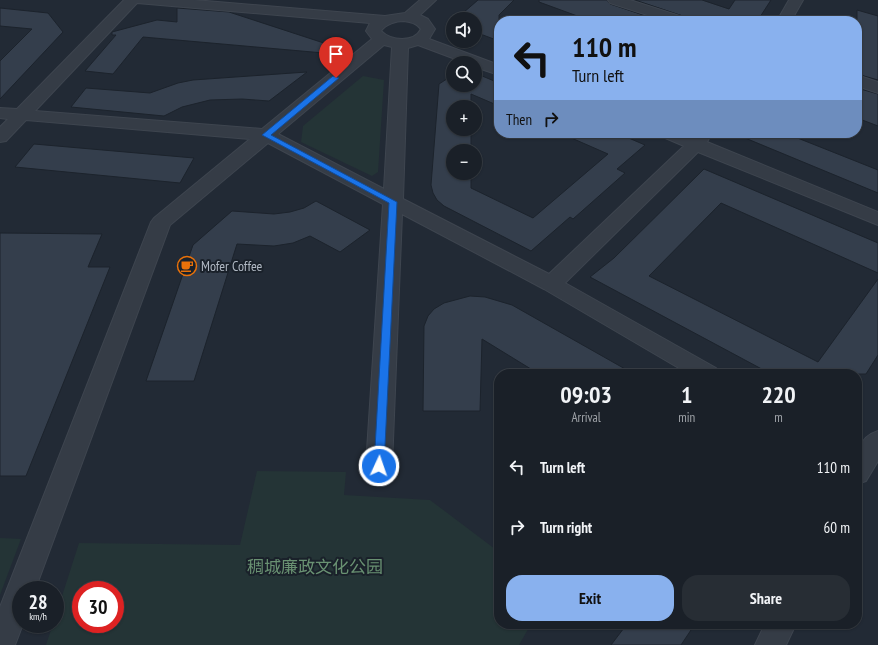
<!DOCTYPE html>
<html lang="en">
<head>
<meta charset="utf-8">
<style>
  body { margin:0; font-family:"PT Sans Narrow","Noto Sans SC",sans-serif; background:#272d34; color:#f1f3f6; height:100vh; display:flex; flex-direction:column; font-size:15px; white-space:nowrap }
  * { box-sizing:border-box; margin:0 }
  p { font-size:13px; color:#9fa3a8 }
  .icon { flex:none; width:22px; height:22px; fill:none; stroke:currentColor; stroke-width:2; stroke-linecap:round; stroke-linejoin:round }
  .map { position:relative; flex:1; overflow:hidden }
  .sheet { position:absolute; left:494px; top:369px; width:368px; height:260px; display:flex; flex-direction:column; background:#1a2028; border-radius:16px; box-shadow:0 1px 3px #0004,0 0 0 1px #383e45 }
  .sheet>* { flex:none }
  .hud { position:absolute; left:494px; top:16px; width:368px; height:122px; border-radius:16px; box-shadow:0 1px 3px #0004,0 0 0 1px #383e45; background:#89b1ee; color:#111; overflow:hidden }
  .fabs { position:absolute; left:446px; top:12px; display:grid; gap:8px }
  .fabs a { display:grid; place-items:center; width:36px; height:36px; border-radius:50%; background:#1a2028; box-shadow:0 1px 3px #0004,0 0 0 1px #383e45; font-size:20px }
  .speed { position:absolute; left:12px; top:581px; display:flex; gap:8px; font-size:20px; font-weight:700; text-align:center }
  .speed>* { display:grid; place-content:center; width:52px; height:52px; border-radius:50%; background:#1a2028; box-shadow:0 1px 3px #0004,0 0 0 1px #383e45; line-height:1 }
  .speed small { font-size:10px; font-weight:400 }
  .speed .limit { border:6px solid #d22; background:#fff; color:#111 }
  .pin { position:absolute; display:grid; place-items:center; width:34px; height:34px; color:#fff; margin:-41px -17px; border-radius:50% 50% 50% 0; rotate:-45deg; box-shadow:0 0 4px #0007 }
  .pin .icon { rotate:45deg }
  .me { position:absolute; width:44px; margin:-22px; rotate:3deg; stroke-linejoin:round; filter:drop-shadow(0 0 3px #0008) }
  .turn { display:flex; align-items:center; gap:14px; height:84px; padding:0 12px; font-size:18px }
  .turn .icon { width:52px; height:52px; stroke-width:2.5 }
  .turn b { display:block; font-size:28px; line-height:34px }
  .then { display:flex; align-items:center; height:38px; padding:0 12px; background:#0003; gap:8px; font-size:15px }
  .eta { display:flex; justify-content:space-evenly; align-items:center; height:68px; text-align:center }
  .eta b { font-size:24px; font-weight:600; line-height:28px }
  .cta { display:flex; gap:8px; margin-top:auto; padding:8px 12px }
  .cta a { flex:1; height:46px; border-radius:16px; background:#89b1ee; color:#111; font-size:16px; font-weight:600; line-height:46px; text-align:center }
  .cta a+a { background:#272d34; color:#f1f3f6 }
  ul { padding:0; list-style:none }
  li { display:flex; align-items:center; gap:12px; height:60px; padding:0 12px }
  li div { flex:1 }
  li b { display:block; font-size:15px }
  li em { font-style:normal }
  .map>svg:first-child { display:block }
</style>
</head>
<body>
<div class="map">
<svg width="878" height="645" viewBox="0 0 878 645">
  <rect width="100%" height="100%" fill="#222a35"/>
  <path fill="#243436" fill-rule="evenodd" d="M363,76L384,80L378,172L372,176L301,142L303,126Z
    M257,471L346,472L344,495L430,500L499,552V624H531L519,645H46L53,624H55V618L79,543L240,545ZM81,590H115V624H81Z
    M0,538L21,539L0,595Z"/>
  <path fill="#343e4c" stroke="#1c232c" d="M478,0H514L499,15V41L475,32V19H456Z
    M539,0H607L610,4L661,21H591L539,2Z
    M635,0H702L729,9L735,0H771L760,17L755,21H689L686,17Z
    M0,8L48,13L63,32L0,99V61L32,29L0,26Z
    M177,8L229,12L336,47L335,54L143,37L113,74L85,71L116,35H112V32L157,20L177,22Z
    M857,10L878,16V80L857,74Z
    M307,72L269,101L242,99L210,100L182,107L164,116L71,107L86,88L150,93L178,83L193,80Z
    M475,73L499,83V106L471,94V107H453V129H471V151H453V173H471V188L533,218L608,154L560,133H617L645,145L617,169L625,173L573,219L570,217L531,251L444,206L437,200L433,193L431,185L439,84L453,75V85H475Z
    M857,88L878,94V126L857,118Z
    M733,133H785L878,170V193Z
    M34,144L194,158L180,183L15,167Z
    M704,169L878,243V273L721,203L649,276L818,362L878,279V355L866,374H771L590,277L614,258Z
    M316,201L370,230L340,252L310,236L293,243L274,246L237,244L194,381H146L193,245L232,211L274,214L290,212L304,208Z
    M0,233L102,234L88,267H110L26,476H0Z
    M470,296L485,297L512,305L634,374H539L482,339L480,411H423L424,326L428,316L434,309L444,303Z
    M627,624H695L681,645H611Z"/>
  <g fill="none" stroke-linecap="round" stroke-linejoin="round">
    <g stroke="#3e454f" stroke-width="2">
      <path id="street" d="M124,0H194L385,16L405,13L420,0H436L420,15L428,19L435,29L429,39L499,65V75L475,67V63H466L418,45L408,48L403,199L549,274L684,146L663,137L660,133H684L693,137L696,133H712L707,142L878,212V225L698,152L565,283L716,368L720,374H689L544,289L402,214L392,466L388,473L379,477L370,473L366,466L383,204L268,143L170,225L35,590H21V624H23L15,645H0V607L151,222L154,218L250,139L26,120L6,141L0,142V127L8,119L0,118V108L17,109ZM137,3L370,23L366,31L372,39L262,129L35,111ZM404,21C411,22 416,23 421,29C414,43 391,41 381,31C386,24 396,21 404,21ZM384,45L392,47L384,189L278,134Z
        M608,0H630L686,18L688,21H666L610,3Z
        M789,0H803L791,21H777Z
        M857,75L878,82V93L857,86Z
        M878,431V461L866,481L857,484C857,462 853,439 878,431Z
        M765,624H796L786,645H755Z"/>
    </g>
    <use href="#street" fill="#353c46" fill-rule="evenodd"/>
  </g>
  <path fill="#1a73e8" stroke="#114b97" d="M333,76L339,78L271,135L397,202L384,466L383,469L379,470L375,469L374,466L389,203L262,135Z"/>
  <defs>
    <g id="cafe-ring" transform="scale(1)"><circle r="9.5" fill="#1a212a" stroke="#e8710a" stroke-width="1.5"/><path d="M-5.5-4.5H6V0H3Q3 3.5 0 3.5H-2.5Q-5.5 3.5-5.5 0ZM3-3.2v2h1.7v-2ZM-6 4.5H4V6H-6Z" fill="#e8710a"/></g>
  </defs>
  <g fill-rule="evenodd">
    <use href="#cafe-ring" x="187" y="266"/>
  </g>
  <g text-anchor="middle" stroke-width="4" stroke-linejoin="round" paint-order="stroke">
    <g font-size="14" fill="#afb7c2" stroke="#1a212a" text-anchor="start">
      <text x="201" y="271">Mofer Coffee</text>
    </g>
    <g font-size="17" fill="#699172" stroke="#1a212a">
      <text x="315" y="573">稠城廉政文化公园</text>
    </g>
  </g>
</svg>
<div class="fabs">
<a><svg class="icon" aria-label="sound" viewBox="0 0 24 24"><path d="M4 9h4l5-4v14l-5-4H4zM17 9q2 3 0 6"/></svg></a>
<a><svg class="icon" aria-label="search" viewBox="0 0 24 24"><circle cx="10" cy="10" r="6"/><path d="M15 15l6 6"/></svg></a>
<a>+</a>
<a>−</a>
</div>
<div class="speed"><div>28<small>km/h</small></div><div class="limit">30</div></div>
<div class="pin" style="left:336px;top:78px;background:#d93025"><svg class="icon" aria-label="arrive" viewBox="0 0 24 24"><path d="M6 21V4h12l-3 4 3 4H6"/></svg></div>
<svg class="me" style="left:379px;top:466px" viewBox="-20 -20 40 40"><circle r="17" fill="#1a73e8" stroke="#fff" stroke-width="3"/><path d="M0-11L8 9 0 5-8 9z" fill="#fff"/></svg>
<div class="hud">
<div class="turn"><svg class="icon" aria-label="left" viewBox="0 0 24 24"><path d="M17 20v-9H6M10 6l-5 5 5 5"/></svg><div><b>110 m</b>Turn left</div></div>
<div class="then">Then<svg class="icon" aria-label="right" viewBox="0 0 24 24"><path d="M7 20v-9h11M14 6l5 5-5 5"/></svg></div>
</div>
<section class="sheet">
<div class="eta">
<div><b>09:03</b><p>Arrival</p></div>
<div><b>1</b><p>min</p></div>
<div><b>220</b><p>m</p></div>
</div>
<ul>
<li><svg class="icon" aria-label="left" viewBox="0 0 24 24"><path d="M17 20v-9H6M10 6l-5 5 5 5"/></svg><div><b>Turn left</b></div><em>110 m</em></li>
<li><svg class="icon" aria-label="right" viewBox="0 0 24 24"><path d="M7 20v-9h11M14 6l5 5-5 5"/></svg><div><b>Turn right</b></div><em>60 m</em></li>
</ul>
<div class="cta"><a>Exit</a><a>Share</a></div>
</section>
</div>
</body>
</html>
